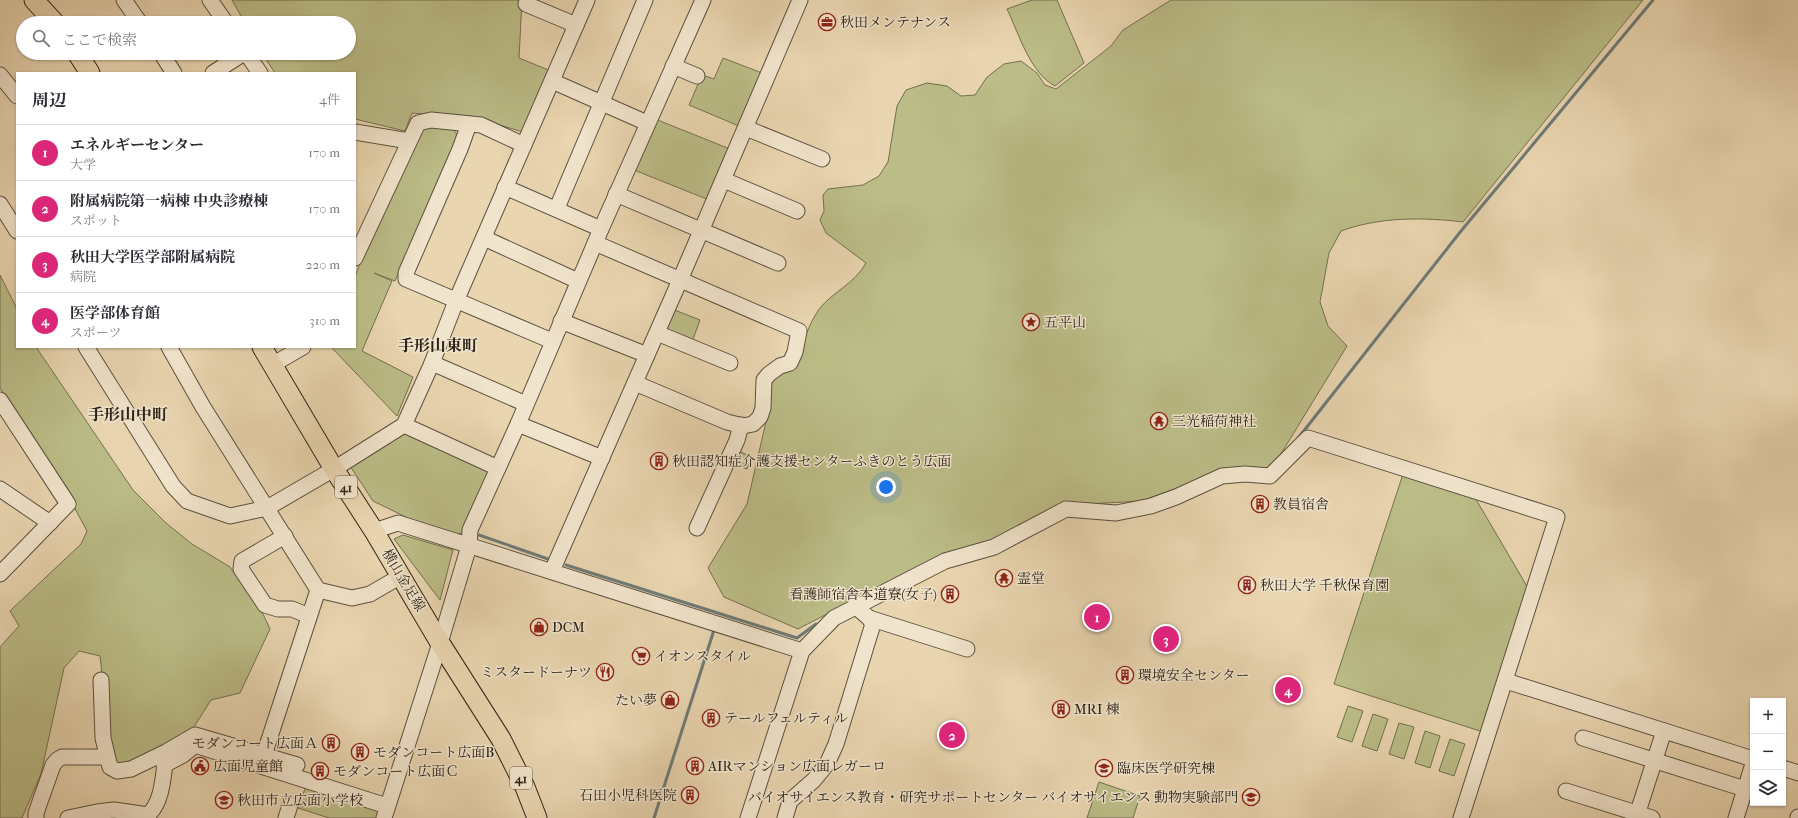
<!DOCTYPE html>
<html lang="ja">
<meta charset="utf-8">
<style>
:root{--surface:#fff;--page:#f2f2f3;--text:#2b2b33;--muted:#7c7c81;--line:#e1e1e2;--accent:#db2777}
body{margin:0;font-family:"IM FELL French Canon","Noto Serif JP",serif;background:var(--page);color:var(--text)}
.controls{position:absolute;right:12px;bottom:12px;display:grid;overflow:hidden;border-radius:0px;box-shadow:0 1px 3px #0004}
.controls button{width:36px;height:36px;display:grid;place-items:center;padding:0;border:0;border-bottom:1px solid var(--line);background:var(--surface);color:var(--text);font:20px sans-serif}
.you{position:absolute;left:886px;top:487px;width:14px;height:14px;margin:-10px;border:3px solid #fff;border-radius:50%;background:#1a73e8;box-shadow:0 0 0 6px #1a73e833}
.badge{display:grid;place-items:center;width:26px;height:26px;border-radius:50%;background:var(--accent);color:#fff;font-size:13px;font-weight:700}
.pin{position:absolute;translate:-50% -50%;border:2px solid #fff;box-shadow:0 1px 4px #0006}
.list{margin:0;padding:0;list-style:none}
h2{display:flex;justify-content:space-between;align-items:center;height:52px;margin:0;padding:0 16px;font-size:17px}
h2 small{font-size:13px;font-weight:400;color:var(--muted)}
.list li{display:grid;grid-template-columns:26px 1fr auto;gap:12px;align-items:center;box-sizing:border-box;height:56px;padding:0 16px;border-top:1px solid var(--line)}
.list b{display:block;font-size:15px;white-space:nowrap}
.list p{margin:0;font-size:13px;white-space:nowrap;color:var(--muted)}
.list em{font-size:13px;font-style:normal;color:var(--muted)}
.icon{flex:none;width:22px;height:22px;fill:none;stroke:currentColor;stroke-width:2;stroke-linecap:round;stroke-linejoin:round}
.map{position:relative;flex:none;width:1798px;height:818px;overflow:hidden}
.search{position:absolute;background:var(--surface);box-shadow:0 1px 3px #0004;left:16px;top:16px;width:340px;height:44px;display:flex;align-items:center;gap:10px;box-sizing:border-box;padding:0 14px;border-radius:22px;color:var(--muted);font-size:15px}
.panel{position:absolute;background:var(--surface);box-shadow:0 1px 3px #0004;left:16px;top:72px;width:340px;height:276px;border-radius:0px}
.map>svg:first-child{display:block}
</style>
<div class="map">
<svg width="1798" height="818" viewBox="0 0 1798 818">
<rect width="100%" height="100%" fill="#e9d5b0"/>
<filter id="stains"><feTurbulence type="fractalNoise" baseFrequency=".005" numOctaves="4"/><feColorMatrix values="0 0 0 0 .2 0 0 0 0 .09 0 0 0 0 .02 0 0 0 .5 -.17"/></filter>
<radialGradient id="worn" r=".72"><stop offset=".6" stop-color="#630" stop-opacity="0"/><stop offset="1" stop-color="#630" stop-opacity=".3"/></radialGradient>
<g fill="#bbbc87" stroke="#737050">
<path d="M 232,0 L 522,0 L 519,58 L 551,71 L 523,132 L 479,119 L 412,113 L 405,131 L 355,119 L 355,73 L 275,73 L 262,53 L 349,53 L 349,23 L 245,23 Z"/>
<path d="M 1032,0 L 1057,0 L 1084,63 L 1055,86 C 1030,73 1019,34 1007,9 Z"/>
<path d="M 1171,0 L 1643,0 L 1463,222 C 1423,217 1379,217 1341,231 L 1329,253 L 1320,302 L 1328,326 L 1347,346 L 1271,470 L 1208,477 L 1141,501 L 1069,505 L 999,538 L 885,584 L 798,629 L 724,597 L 708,568 L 747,504 L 765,426 L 771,384 L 779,370 L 797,362 C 803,344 808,324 820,308 C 833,292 854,284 866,263 L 826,233 L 820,220 L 824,211 L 823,195 L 828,189 L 863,185 L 879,176 L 888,162 L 897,106 L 906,90 L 927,83 L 947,86 L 961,96 L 975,95 L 987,77 L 1004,64 L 1021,61 L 1037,73 L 1045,85 L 1056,89 L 1111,46 L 1123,30 Z"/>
<path d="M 723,58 L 762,73 L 739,126 L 689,105 L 702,75 L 714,79 Z"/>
<path d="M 655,119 L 730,149 L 709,200 L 634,170 Z"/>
<path d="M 427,127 L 453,129 L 458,136 L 395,281 L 374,273 L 392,281 L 362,351 L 413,377 L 397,416 L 331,347 L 355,347 L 355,276 L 381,214 L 419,130 Z"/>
<path d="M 0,275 L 17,309 L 17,347 L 36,347 L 133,490 L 166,523 L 192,544 L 230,567 L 263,614 L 270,629 L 240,693 L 211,700 L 192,730 L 151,755 L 116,767 L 112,761 L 100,656 L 79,651 L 64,668 L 41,774 L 22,818 L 0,818 L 0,647 L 19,626 L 10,611 L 81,544 L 87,531 L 65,490 L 0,388 Z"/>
<path d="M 672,309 L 700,320 L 692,342 L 668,332 L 665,325 Z"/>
<path d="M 408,434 L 487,469 L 490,475 L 465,531 L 457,535 L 414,521 L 373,501 L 350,466 L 402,435 Z"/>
<path d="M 736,450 L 752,457 L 747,469 L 731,463 Z"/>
<path d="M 1404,471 L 1474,496 L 1528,588 L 1483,732 L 1334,684 Z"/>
<path d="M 403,535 L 453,550 L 440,600 L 394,539 Z"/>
<path d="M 1348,706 L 1363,711 L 1352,742 L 1337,737 Z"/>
<path d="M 1373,714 L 1388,719 L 1377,751 L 1362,746 Z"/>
<path d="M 1399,723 L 1414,727 L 1404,759 L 1389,754 Z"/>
<path d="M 1425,731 L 1440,736 L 1430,768 L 1415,763 Z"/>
<path d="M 1450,739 L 1465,744 L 1454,776 L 1439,771 Z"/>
<path d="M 1099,782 L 1140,796 L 1133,818 L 1087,818 Z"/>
<path d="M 307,783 L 381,808 L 377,818 L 329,818 L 298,808 Z"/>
</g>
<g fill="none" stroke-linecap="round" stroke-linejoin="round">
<g stroke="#6e7b77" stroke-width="3">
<path d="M 1299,437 L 1461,231 L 1653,0"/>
<path d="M 479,535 L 548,559"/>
<path d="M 566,565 L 797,638 L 816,624"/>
<path d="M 654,818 L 714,630"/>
</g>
<defs>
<g id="minor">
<path d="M 124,0 L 140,23"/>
<path d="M 210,0 L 226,23"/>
<path d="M 526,4 L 576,25"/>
<path d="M 161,53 L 174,73"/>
<path d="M 246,53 L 260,73"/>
<path d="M 673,66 L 697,76"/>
<path d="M 213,73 L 244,53"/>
<path d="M 0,75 L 17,96"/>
<path d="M 552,81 L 647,123"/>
<path d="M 469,124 L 460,149 L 406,273 L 406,279 L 552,341"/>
<path d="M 746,128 L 822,159"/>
<path d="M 355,132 L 409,141"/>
<path d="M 724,180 L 797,211"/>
<path d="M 505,187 L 601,229"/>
<path d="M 616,194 L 778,263"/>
<path d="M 0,204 L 17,231"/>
<path d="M 557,208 L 645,0"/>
<path d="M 484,238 L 578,281"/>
<path d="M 595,243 L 799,331 L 795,352 L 790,363 L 780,366 L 769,374 L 764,380 L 763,408 L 760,417 L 753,424 L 743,426 L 727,422 L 635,383"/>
<path d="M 355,258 L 418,123 L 431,120 L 481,125 L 524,145"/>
<path d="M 561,321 L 647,355"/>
<path d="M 657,333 L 730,363"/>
<path d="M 86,347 L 173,486 L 187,501 L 230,516 L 267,508 L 334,469 L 404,425 L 432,363 L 456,301 L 587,0"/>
<path d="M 169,347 L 203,407 L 318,590 L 352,598 L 370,594 L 401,576"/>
<path d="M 432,363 L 526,404"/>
<path d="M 272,365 L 303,347"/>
<path d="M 0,400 L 68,504 L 0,574"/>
<path d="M 518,424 L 602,458"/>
<path d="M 404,425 L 498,468"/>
<path d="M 0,489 L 50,523"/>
<path d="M 697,528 L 737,440 L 741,425"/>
<path d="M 374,531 L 398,523 L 802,651"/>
<path d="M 285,536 L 242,561 L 241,569 L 265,605 L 278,609 L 292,609 L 309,616"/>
<path d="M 552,571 L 680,280 L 800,0"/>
<path d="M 869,618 L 967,649"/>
<path d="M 101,680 L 103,738 L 110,767 L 117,771 L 131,769 L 166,752 L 195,735 L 297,765"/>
<path d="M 1506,681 L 1753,759"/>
<path d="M 1583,738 L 1745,789"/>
<path d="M 264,755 L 318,590"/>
<path d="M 164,765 L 183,755 L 194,746 L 198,746 L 387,806"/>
<path d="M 1783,768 L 1798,773"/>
<path d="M 1566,791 L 1652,818"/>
<path d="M 36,818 L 36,813 L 53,765 L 57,760 L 62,757 L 107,757"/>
<path d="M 68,818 L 97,812 L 114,810 L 148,815 C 163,802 163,775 166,756"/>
<path d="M 286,818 L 290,805"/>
<path d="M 384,818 L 440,643 L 469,546 L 470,530 L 518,424 L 601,229 L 703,0"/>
<path d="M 748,818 L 802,651 L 834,618 L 945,561 L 994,547 L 1066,509 L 1116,513 L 1151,506 L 1176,497 L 1222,476 L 1245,474 L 1270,476 L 1308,438 L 1557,517 L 1461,818"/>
<path d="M 785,818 L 790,801 L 814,780 L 827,764 L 836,744 L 873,624 L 869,618 L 855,606"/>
<path d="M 1636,818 L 1664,731"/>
<path d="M 1736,818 L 1753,764"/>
<path d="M 1798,818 L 1798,817"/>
</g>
<g id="major">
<path d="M 34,0 L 55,23"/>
<path d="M 77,53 L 90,73"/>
<path d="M 262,347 L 334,469 L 374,531 L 440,643 L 501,739 L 525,787 L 537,818"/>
</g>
</defs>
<use href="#minor" stroke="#5a503f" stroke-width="17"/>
<use href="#major" stroke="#2b2319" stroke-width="21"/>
<use href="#minor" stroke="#f1e4cc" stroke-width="15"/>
<use href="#major" stroke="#e9d5b0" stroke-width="19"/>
</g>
<defs>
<symbol id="office-ring" viewBox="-11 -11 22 22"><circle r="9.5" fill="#f1e4cc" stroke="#8f2418" stroke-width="1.5"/><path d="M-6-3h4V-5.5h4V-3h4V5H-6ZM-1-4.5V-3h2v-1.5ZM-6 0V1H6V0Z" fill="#8f2418"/></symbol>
<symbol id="sight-ring" viewBox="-11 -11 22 22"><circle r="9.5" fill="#f1e4cc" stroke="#8f2418" stroke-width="1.5"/><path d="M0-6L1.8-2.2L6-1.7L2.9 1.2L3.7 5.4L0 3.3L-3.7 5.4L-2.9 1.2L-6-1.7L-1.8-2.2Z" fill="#8f2418"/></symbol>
<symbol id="temple-ring" viewBox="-11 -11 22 22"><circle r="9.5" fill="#f1e4cc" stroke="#8f2418" stroke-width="1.5"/><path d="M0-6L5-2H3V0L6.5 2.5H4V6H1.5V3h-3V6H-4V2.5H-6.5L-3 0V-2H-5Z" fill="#8f2418"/></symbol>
<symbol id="building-ring" viewBox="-11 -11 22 22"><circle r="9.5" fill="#f1e4cc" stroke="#8f2418" stroke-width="1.5"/><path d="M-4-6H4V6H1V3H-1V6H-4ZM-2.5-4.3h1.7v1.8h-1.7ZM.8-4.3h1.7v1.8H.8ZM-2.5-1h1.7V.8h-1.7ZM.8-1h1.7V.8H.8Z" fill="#8f2418"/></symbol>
<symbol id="shop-ring" viewBox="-11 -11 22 22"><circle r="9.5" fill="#f1e4cc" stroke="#8f2418" stroke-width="1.5"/><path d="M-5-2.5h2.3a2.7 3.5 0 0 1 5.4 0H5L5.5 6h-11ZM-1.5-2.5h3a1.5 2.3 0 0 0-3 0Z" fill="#8f2418"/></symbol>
<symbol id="supermarket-ring" viewBox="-11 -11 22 22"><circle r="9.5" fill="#f1e4cc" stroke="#8f2418" stroke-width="1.5"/><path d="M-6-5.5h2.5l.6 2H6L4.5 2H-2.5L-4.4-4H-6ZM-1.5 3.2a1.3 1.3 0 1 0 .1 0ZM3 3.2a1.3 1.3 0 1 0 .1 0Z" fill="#8f2418"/></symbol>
<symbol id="restaurant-ring" viewBox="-11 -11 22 22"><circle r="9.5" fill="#f1e4cc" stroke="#8f2418" stroke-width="1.5"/><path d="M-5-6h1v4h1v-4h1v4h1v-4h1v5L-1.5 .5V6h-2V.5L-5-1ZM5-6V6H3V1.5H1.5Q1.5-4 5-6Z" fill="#8f2418"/></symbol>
<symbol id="civic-ring" viewBox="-11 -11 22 22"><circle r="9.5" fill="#f1e4cc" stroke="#8f2418" stroke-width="1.5"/><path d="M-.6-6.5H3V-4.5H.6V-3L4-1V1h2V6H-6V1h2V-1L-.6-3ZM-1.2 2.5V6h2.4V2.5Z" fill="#8f2418"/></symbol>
<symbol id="university-ring" viewBox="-11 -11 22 22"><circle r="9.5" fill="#f1e4cc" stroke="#8f2418" stroke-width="1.5"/><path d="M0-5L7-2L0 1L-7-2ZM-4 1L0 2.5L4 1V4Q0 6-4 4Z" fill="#8f2418"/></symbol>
<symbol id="school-ring" viewBox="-11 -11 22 22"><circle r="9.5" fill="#f1e4cc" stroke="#8f2418" stroke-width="1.5"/><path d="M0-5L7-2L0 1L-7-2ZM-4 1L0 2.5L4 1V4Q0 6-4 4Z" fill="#8f2418"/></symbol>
</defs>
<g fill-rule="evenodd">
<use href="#office-ring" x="817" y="12" width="20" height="20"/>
<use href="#sight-ring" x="1021" y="312" width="20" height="20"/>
<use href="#temple-ring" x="1149" y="411" width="20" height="20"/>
<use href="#building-ring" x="649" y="451" width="20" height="20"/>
<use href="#building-ring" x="1250" y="494" width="20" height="20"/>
<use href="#temple-ring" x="994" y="568" width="20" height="20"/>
<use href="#building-ring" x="1237" y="575" width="20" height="20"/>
<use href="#building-ring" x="940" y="584" width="20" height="20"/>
<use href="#shop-ring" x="529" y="617" width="20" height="20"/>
<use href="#supermarket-ring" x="631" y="646" width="20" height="20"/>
<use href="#restaurant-ring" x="595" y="662" width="20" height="20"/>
<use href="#building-ring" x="1115" y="665" width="20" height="20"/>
<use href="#shop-ring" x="660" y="690" width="20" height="20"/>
<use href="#building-ring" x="1051" y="699" width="20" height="20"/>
<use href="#building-ring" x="701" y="708" width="20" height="20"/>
<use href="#building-ring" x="321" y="733" width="20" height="20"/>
<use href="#building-ring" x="350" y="742" width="20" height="20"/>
<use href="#civic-ring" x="190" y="756" width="20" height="20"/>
<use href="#building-ring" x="685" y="756" width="20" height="20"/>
<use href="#university-ring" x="1094" y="758" width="20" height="20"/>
<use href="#building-ring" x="310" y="761" width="20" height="20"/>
<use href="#building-ring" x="680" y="785" width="20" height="20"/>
<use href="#university-ring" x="1241" y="787" width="20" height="20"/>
<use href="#school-ring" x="214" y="790" width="20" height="20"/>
</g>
<g text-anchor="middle" stroke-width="3" stroke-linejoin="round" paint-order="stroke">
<g fill="#f1e4cc" stroke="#665d4f" stroke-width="1">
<rect x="335" y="476" width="22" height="22" rx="3"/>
<rect x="510" y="767" width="22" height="22" rx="3"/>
</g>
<g font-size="13" font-weight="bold" fill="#2b2319">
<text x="346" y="492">41</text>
<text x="521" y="783">41</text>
</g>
<g font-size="14" fill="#2b2319" stroke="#f1e4cc" text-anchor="start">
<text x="840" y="27">秋田メンテナンス</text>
<text x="1044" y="327">五平山</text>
<text x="1172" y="426">三光稲荷神社</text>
<text x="672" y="466">秋田認知症介護支援センターふきのとう広面</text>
<text x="1273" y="509">教員宿舎</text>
<text x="1017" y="583">霊堂</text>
<text x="1260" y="590">秋田大学 千秋保育園</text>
<text x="937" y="599" text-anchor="end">看護師宿舎本道寮(女子)</text>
<text x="552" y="632">DCM</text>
<text x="654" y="661">イオンスタイル</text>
<text x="592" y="677" text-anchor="end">ミスタードーナツ</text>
<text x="1138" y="680">環境安全センター</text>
<text x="657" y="705" text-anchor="end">たい夢</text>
<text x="1074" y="714">MRI 棟</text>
<text x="724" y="723">テールフェルティル</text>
<text x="318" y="748" text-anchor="end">モダンコート広面Ａ</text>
<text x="373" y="757">モダンコート広面B</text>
<text x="213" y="771">広面児童館</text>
<text x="708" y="771">AIRマンション広面レガーロ</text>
<text x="1117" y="773">臨床医学研究棟</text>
<text x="333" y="776">モダンコート広面Ｃ</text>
<text x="677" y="800" text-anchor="end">石田小児科医院</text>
<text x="1238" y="802" text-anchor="end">バイオサイエンス教育・研究サポートセンター バイオサイエンス 動物実験部門</text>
<text x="237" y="805">秋田市立広面小学校</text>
</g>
<g font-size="14" fill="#2b2319" stroke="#f1e4cc">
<text transform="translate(404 580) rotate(59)" y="5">横山金足線</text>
</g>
<g font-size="16" font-weight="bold" fill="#2b2319" stroke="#f1e4cc">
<text x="438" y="351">手形山東町</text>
<text x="128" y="420">手形山中町</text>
</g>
</g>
<rect width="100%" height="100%" filter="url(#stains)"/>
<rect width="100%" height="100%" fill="url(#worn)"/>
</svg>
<div class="controls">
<button>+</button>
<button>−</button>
<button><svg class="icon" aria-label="layers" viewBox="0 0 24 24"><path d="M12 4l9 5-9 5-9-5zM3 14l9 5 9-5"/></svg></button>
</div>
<div class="you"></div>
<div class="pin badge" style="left:1097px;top:617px">1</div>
<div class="pin badge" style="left:952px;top:735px">2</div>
<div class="pin badge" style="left:1166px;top:639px">3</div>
<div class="pin badge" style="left:1288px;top:690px">4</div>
<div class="search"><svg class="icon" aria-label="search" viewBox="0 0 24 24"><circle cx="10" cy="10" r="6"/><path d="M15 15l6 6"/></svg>ここで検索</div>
<section class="panel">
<h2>周辺<small>4件</small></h2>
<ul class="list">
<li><span class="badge">1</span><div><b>エネルギーセンター</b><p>大学</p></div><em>170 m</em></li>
<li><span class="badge">2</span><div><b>附属病院第一病棟 中央診療棟</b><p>スポット</p></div><em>170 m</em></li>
<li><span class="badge">3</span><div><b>秋田大学医学部附属病院</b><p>病院</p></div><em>220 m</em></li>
<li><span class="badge">4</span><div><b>医学部体育館</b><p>スポーツ</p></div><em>310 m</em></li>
</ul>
</section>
</div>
